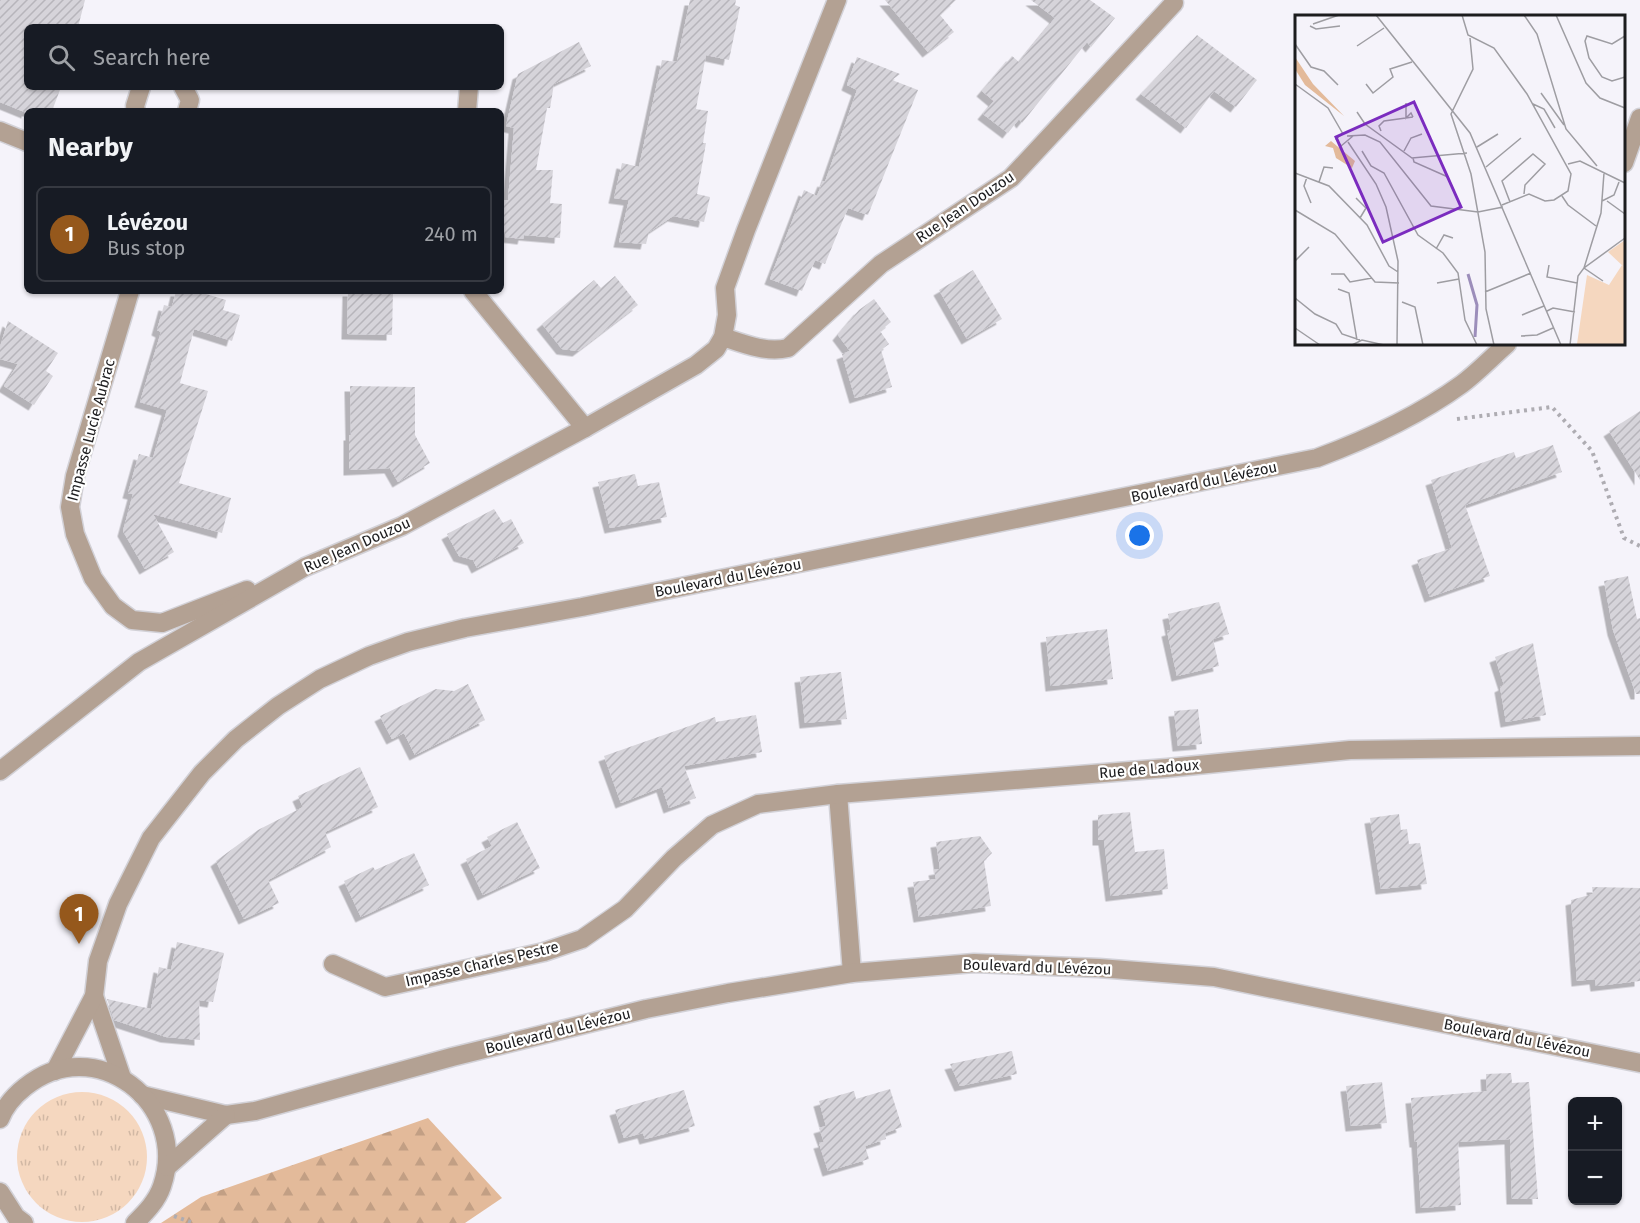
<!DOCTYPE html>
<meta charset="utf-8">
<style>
:root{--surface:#171b24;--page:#20242c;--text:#f1f3f6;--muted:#9ea1a6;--line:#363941;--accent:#95581c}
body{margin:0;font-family:"Fira Sans",sans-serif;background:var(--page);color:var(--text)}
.controls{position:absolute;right:18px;bottom:18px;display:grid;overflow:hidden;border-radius:9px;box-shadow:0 2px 4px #0004}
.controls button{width:54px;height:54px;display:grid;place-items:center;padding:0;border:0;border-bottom:2px solid var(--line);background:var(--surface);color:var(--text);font:30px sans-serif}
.you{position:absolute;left:1140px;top:536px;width:21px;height:21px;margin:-15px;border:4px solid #fff;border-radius:50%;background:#1a73e8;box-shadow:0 0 0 9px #1a73e833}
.badge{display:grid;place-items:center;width:39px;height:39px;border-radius:50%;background:var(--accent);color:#fff;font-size:20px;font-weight:700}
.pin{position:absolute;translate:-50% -50px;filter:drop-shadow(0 2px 3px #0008)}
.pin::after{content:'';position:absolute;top:32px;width:21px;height:18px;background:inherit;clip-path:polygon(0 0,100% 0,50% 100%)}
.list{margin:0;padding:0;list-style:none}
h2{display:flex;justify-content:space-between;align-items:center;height:78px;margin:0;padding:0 24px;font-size:26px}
h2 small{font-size:20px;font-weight:400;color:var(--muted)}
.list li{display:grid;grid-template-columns:39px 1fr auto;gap:18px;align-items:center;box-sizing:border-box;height:96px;margin:0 12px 12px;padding:0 12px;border:2px solid var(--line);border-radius:9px}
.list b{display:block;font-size:22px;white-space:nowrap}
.list p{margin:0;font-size:20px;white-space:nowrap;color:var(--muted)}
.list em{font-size:20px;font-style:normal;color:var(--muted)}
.icon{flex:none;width:33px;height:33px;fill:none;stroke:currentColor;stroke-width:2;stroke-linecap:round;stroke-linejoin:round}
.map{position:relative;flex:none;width:1640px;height:1223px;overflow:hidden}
.search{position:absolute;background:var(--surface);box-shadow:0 2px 4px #0004;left:24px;top:24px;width:480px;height:66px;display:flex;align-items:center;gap:15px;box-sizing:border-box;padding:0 21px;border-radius:9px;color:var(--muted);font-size:22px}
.panel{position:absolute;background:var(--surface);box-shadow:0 2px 4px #0004;left:24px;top:108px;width:480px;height:186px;border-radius:9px}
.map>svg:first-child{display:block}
</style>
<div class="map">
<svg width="1640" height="1223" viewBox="0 0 1640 1223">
<defs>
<pattern id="grass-tufts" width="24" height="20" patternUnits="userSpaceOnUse" patternTransform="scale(1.5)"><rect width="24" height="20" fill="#f5d7bf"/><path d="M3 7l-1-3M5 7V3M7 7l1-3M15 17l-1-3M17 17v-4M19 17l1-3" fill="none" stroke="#d1b8a4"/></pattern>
<pattern id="forest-firs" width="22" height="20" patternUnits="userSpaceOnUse" patternTransform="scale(1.5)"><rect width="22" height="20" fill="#e3ba9a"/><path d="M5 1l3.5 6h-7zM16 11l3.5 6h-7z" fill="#c29f84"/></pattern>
<pattern id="building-hatch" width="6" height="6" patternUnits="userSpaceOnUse" patternTransform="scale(1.5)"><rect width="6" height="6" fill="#d6d4da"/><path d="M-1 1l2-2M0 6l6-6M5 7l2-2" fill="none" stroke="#b7b5bb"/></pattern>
<filter id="shadow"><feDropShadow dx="-5.5" dy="5.5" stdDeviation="0" flood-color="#0004"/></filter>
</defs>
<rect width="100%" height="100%" fill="#f5f3fa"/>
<circle fill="url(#grass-tufts)" cx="82" cy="1157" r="65"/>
<path fill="url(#forest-firs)" d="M 428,1118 L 502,1198 L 465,1223 L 161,1223 L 201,1197 Z"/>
<g fill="url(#building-hatch)" filter="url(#shadow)">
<path d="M 0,0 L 85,0 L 78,27 L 27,27 L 27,87 L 61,87 L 52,111 L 27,111 L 27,113 L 0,102 Z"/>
<path d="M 690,0 L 736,0 L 735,5 L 740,7 L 729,60 L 706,55 L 696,109 L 708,111 L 703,143 L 706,143 L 697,194 L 710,197 L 704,222 L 673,216 L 649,232 L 646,244 L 619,242 L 629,200 L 614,198 L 622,163 L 639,167 L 662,60 L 677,62 Z"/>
<path d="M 885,0 L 956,0 L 940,15 L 954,32 L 928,52 Z"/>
<path d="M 1031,0 L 1090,0 L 1115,18 L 1091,47 L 1087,42 L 1022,123 L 1019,119 L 1008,133 L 983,114 L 994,101 L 982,91 L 1012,56 L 1019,62 L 1055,18 Z"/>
<path d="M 1197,35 L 1257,80 L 1236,107 L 1214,91 L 1186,128 L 1141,94 Z"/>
<path d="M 579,42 L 591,66 L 554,84 L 550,108 L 547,108 L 536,170 L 553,170 L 550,203 L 562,204 L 560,238 L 524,235 L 523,239 L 505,237 L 505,234 L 501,233 L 501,200 L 508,200 L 514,128 L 506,126 L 518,74 Z"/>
<path d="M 857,57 L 900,74 L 892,80 L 918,90 L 868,215 L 848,208 L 825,264 L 815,260 L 802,291 L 770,279 L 804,190 L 817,196 L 823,181 L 825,182 L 857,90 L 847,85 Z"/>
<path d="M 973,270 L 1002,319 L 967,339 L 939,290 Z"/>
<path d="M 615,276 L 638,305 L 578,351 L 562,349 L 542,324 L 594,280 L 601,288 Z"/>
<path d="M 176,291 L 196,291 L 226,300 L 223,310 L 240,315 L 232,341 L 194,329 L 180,383 L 208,391 L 179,483 L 231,498 L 222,533 L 153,514 L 174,552 L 145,569 L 123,531 L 133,494 L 128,493 L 139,454 L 153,458 L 167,410 L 140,402 L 161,332 L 157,330 L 164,305 L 172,307 Z"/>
<path d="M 348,291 L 393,291 L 392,335 L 347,334 Z"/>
<path d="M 874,299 L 891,322 L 880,331 L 889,344 L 881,350 L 892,387 L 855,398 L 842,354 L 850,351 L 838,335 L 859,310 Z"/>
<path d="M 8,321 L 58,353 L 46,371 L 53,376 L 34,405 L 4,386 L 18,364 L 0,359 L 0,347 Z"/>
<path d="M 350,386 L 415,387 L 415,435 L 430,463 L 398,482 L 390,468 L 349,470 L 349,435 L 351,435 Z"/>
<path d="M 1640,411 L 1640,480 L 1609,431 Z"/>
<path d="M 1553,445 L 1562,472 L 1465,505 L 1490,576 L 1430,597 L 1417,560 L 1452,548 L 1431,480 L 1514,452 L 1516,458 Z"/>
<path d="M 635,474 L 638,486 L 659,482 L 667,517 L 610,528 L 598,482 Z"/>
<path d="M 494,509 L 503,523 L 511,519 L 524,543 L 477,568 L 473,560 L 459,556 L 447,534 Z"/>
<path d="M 1628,576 L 1637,619 L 1640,618 L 1640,694 L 1636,694 L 1613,630 L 1604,581 Z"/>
<path d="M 1219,602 L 1229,634 L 1213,639 L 1219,666 L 1177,676 L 1167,631 L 1171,630 L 1168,614 Z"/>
<path d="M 1107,629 L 1113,679 L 1051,686 L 1046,637 Z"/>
<path d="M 1533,643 L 1546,715 L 1506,722 L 1500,687 L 1504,685 L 1495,657 Z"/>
<path d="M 841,672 L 847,719 L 805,723 L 800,677 Z"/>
<path d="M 468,684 L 485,720 L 415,755 L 404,733 L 392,739 L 380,716 L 436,689 L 454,691 Z"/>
<path d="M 1198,709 L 1202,744 L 1178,746 L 1174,711 Z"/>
<path d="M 756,715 L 762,752 L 684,766 L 696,798 L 669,808 L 662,787 L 621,803 L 604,756 L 715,717 L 716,722 Z"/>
<path d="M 360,767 L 378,807 L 325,832 L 331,847 L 268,880 L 279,903 L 244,919 L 216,861 L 258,830 L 303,807 L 298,796 Z"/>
<path d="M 1130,812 L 1135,852 L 1164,849 L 1168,889 L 1111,896 L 1104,840 L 1098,840 L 1098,815 Z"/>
<path d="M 1399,814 L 1401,830 L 1407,829 L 1409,844 L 1420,843 L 1427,884 L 1381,889 L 1370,818 Z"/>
<path d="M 517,822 L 540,868 L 483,895 L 466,859 L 492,846 L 487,837 Z"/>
<path d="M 980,836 L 992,853 L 984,861 L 991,906 L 919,917 L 913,882 L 936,879 L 934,870 L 940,869 L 936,842 Z"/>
<path d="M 414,853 L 429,885 L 361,917 L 344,881 L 373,867 L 375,870 Z"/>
<path d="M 1592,887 L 1640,888 L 1640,981 L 1596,986 L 1595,979 L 1577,981 L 1571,900 L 1593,894 Z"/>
<path d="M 177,942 L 224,953 L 213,1002 L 199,1000 L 200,1040 L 166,1037 L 114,1020 L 107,999 L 151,1009 L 159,967 L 171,970 Z"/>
<path d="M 1012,1051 L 1017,1074 L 960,1086 L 950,1064 Z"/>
<path d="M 1511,1073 L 1512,1083 L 1529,1082 L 1538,1199 L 1512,1199 L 1510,1139 L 1458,1142 L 1461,1205 L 1421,1208 L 1417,1142 L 1415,1142 L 1411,1098 L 1487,1091 L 1486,1074 Z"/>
<path d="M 1382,1082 L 1387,1123 L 1351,1126 L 1346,1086 Z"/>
<path d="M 890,1089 L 902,1127 L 885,1133 L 886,1139 L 865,1146 L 869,1159 L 828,1171 L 819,1143 L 824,1142 L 819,1128 L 826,1126 L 819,1101 L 854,1091 L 856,1099 Z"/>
<path d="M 684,1090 L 695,1126 L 645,1139 L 643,1133 L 624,1138 L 615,1110 Z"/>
</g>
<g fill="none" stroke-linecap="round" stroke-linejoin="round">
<defs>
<g id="minor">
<path d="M 183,87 L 190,100 L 187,111"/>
<path d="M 136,111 L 135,106 L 141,87"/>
<path d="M 467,111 L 469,87"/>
<path d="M 0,131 L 27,142"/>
<path d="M 1624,163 L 1640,118"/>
<path d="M 130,291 L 75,476 L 70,507 L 75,534 L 93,578 L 113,606 L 132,620 L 162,623 L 247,590"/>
<path d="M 473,291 L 585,428"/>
<path d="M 723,337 C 744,344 766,353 788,348 L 881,264 L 1011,178 L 1174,3"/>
<path d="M 0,771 L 139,662 L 305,567 L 402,526 L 585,428 L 696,365 L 716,349 L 723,337 L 727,315 L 725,288 L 746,230 L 837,0"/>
<path d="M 838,794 L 852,973"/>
<path d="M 333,964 L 385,987 L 544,952 L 582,939 L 625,909 L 674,858 L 712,825 L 758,804 L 838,794 L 1167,768 L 1350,750 L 1640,746"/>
<path d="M 94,996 L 122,1078"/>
<path d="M 55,1071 L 94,996 L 98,961 L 118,904 L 151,838 L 202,773 L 236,739 L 278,706 L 320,679 L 369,656 L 408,642 L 465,628 L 582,607 L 1317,458 C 1368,439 1418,416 1462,384 C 1478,372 1492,357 1507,344"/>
<path d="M 142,1095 L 226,1115 L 255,1111 L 452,1057 L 646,1009 L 728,993 L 852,973 L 974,963 L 1099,968 L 1214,977 L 1640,1063"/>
<path d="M 0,1119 C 5,1106 15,1095 25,1087 C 95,1030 190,1104 162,1186 C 157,1201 146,1212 135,1223"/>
<path d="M 167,1167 L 226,1115"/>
<path d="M 0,1192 L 16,1217 L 24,1223"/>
</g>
</defs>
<use href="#minor" stroke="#d2d1d7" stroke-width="21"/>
<g stroke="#aeacb2" stroke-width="4" stroke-dasharray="3 4.5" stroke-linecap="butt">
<path d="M 1457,419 L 1552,407 L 1592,451 L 1624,538 L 1640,546"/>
<path d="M 174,1216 L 193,1223"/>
</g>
<use href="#minor" stroke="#b3a193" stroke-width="18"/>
</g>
<g text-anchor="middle" stroke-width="4.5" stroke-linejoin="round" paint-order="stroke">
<g font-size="15" fill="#1c1c1e" stroke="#fff">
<text transform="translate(965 207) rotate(-34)" y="5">Rue Jean Douzou</text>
<text transform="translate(91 430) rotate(-75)" y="5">Impasse Lucie Aubrac</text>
<text transform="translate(1204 482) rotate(-12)" y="5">Boulevard du Lévézou</text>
<text transform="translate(357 545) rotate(-24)" y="5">Rue Jean Douzou</text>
<text transform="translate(728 578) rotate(-11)" y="5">Boulevard du Lévézou</text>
<text transform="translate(1149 769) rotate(-5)" y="5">Rue de Ladoux</text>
<text transform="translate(482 964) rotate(-13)" y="5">Impasse Charles Pestre</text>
<text transform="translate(1037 967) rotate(2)" y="5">Boulevard du Lévézou</text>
<text transform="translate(558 1031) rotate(-14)" y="5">Boulevard du Lévézou</text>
<text transform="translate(1517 1038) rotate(11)" y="5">Boulevard du Lévézou</text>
</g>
</g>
<g transform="translate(1295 15)">
<rect width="330" height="330" fill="#f5f3fa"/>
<path d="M 330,225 L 330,253 L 313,237 Z" fill="#f5d7bf"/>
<path d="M 0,42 L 18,69 L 49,101 L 10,70 L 0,54 ZM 36,126 L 60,146 L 57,153 L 41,143 L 38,133 L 30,131 Z" fill="#e3ba9a"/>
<path d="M 327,250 L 330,253 L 330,330 L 282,329 L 292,260 L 314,270 Z" fill="#f5d7bf"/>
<path fill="none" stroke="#9c8eba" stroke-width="3" d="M 173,259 L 182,290 L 180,322"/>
<path fill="none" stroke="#9e9da2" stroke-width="1.5" d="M 81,0 L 175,118 L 266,330M 167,0 L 173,20 L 199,33 L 232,79 L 276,159 L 273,176 L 259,185 L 250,186 L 234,179 L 207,190M 229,0 L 242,19 L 271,114 L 302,151M 261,0 L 291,68 L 305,83 L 330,93M 18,9 L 44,0M 15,11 L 21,14 L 45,11M 330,21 L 317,29 L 292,21 L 290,26 L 294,43 L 307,62 L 317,66 L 330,62M 175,23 L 178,54 L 156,99 L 176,159 L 190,237 L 191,294 L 199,330M 0,29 L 16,52 L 29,56 L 43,70M 62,31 L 89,13M 0,69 L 33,93 L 48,119M 71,69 L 78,78 L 98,62 L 95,54 L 117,47M 246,78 L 269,110M 111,88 L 111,103 L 116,98 L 118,102M 238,89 L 249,94 L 260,113M 62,97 L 70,109 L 117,143 L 172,138M 86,116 L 84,111 L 89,106 L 118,102M 47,119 L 41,124 L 46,131 L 58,121M 52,121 L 70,120 L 85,127 L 136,191 L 183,197 L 208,192M 53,127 L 81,169 L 91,192 L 103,246 L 102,330M 182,132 L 203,119M 67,136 L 76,151 L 89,158 L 123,220 L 148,238 L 163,258 L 170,305 L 182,330M 109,136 L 116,123 L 127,119M 118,143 L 119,147 L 153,162M 273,149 L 285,146 L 330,168M 191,152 L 226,123M 0,158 L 34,171 L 72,210 L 94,251 L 103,257M 12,162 L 9,171 L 16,188M 24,167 L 29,152 L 38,153M 267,181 L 273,190 L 301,211M 61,183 L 71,193 L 65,203M 307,186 L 319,180 L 324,167M 312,186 L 330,199M 215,187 L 207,166 L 238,139 L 250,149 L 230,170 L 229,179M 0,195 L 40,219 L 80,267 L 104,268M 141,234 L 149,220 L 158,223M 0,246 L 14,232M 254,250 L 252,262 L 282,268M 36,259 L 49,259 L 55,267 L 77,263M 308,266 L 289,253 L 330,223M 142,268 L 164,264M 43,274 L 54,278 L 62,325M 190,277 L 236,258M 0,283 L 20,299 L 41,309 L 47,319 L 65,325M 107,287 L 120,292 L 128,330M 252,296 L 258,293 L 280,297M 227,300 L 249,291M 0,313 L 25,330M 226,321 L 242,320 L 258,313M 57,330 L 67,325 L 89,330M 275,330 L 283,261 L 289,253 L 306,198 L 309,158"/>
<path fill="#7b2cbf" fill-opacity="0.15" stroke="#7b2cbf" stroke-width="3" d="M 119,87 L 166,192 L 88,227 L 41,122 Z"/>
<rect width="330" height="330" fill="none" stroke="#1c1c1e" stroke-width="3"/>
</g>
</svg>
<div class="controls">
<button>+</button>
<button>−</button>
</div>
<div class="you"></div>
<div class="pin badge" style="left:79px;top:944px">1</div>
<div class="search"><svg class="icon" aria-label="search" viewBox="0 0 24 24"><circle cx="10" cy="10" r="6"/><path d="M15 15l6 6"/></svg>Search here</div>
<section class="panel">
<h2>Nearby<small></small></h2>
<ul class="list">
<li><span class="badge">1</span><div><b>Lévézou</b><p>Bus stop</p></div><em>240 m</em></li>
</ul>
</section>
</div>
